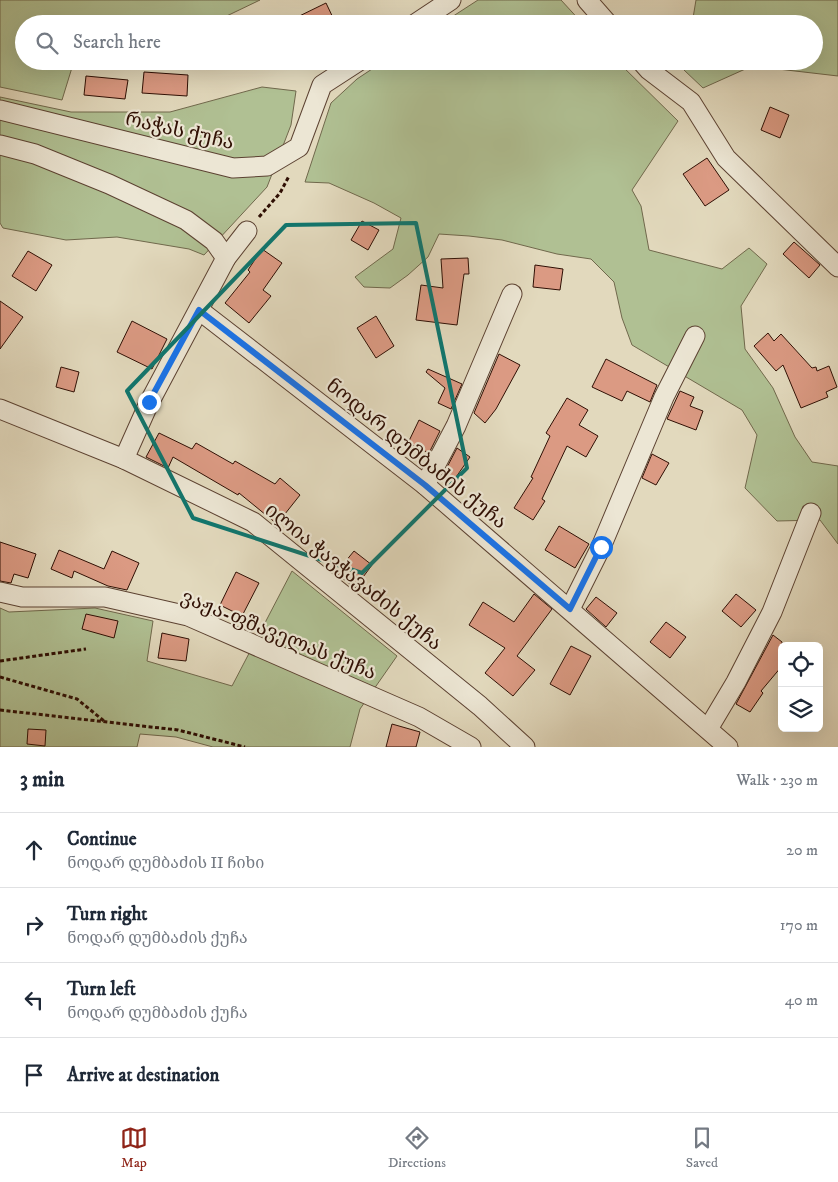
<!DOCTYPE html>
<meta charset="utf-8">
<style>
:root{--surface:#fff;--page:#f2f2f3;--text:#1f2937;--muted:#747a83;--line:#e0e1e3;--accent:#8f2418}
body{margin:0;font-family:"IM FELL DW Pica","Noto Serif Georgian",serif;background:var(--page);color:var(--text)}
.controls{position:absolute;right:15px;bottom:15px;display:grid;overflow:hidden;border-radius:8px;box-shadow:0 5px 20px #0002}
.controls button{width:45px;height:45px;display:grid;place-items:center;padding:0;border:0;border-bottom:1px solid var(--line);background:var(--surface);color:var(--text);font:25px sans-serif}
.stop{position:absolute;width:15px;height:15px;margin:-11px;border:4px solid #1a73e8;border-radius:50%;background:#fff}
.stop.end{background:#1a73e8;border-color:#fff;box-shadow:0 1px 5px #0008}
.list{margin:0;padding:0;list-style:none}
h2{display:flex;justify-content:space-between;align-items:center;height:65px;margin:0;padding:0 20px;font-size:21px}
h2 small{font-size:16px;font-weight:400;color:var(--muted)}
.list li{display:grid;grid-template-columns:32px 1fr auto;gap:15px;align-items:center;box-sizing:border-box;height:75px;padding:0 20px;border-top:1px solid var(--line)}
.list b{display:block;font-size:19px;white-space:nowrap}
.list p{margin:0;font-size:16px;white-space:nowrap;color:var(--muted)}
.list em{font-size:16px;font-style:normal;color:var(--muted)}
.icon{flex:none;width:28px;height:28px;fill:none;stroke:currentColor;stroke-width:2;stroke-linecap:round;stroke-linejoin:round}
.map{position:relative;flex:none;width:838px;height:747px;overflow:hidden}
.search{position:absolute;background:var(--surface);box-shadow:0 5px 20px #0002;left:15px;right:15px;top:15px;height:55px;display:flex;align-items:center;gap:12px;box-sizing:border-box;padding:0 18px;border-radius:28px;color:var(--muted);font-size:19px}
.sheet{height:365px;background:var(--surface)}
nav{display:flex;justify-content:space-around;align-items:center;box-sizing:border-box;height:70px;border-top:1px solid var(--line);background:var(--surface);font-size:14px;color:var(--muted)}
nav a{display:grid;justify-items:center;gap:2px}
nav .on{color:var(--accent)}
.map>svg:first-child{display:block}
</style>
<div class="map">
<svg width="838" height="747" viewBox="0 0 838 747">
<rect width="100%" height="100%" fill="#e2d9bd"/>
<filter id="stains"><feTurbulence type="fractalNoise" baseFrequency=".004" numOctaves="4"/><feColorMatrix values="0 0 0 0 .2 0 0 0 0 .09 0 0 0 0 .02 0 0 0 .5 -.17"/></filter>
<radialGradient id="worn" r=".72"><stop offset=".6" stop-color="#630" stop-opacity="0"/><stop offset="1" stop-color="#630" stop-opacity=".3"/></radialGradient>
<g fill="#b0c093" stroke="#70684c">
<path d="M 0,0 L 260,0 L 210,24 L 127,24 L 88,20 L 87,24 L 24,24 L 24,61 L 74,61 L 62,100 L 0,87 Z"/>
<path d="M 478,0 L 561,0 L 583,24 L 441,24 Z"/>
<path d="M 696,0 L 838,0 L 838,76 L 752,66 L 703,88 L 684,70 L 685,61 L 814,61 L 814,24 L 692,24 Z"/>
<path d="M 384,61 L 617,61 L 678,121 L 632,190 L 641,206 L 649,250 L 722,269 L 749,248 L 767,264 L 741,306 L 745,349 L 773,388 L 795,437 L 812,462 L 838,466 L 838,544 L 820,520 L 777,521 L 745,488 L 757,435 L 742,410 L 632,345 L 622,318 L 614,282 L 591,259 L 557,254 L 502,240 L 469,236 L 439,234 L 428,257 L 408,275 L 390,288 L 364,287 L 355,277 L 393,249 L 401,218 L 374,203 L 329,183 L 305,182 L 331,103 L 357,79 Z"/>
<path d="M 262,87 L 296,91 L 291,125 L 267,187 L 204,255 L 189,249 L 117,237 L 66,240 L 3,228 L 0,223 L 0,97 L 71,112 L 170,112 Z"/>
<path d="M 292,571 L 397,656 L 360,709 L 350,747 L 213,747 L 176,737 L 140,734 L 137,747 L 0,747 L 0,608 L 9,612 L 95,608 L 153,621 L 147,661 L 232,686 Z"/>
</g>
<g fill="#db9a83" stroke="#2f0f04">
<path d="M 326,3 L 336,24 L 283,24 Z"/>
<path d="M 144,72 L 188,75 L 187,96 L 142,93 Z"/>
<path d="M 86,76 L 128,80 L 125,99 L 84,95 Z"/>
<path d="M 770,107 L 789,115 L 780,138 L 761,130 Z"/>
<path d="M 707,158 L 729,190 L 705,206 L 683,174 Z"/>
<path d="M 362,221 L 379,230 L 368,250 L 351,240 Z"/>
<path d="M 794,242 L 820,265 L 809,278 L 783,254 Z"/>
<path d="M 262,249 L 282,263 L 263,290 L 271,296 L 249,323 L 225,303 L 250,272 L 248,270 Z"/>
<path d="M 28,251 L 52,265 L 36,291 L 12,276 Z"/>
<path d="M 468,258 L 469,274 L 464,274 L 457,325 L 416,320 L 421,285 L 443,288 L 441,259 Z"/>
<path d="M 535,265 L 563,269 L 560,290 L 533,287 Z"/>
<path d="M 0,301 L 23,317 L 0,349 Z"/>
<path d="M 376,316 L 394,346 L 376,358 L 357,328 Z"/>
<path d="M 132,321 L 167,339 L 152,369 L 117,352 Z"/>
<path d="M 768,333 L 774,341 L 781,334 L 812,368 L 816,367 L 817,371 L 829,366 L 837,387 L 826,392 L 828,397 L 801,408 L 783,365 L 776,371 L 754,346 Z"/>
<path d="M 499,354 L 520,365 L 496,409 L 485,423 L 474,413 Z"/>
<path d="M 606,359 L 657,385 L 650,402 L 627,391 L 622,401 L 592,387 Z"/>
<path d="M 61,367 L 79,372 L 74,392 L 56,387 Z"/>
<path d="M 428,369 L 462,384 L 451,409 L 438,403 L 445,388 L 426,372 Z"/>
<path d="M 680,391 L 694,397 L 690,406 L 703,411 L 696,430 L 667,419 Z"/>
<path d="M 567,398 L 588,410 L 579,425 L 598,436 L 586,457 L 567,446 L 542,499 L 545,501 L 533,520 L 514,508 L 533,478 L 531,477 L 550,436 L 546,433 Z"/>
<path d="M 419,420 L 440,431 L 429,453 L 408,443 Z"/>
<path d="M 159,433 L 192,449 L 196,443 L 233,464 L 235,461 L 275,484 L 280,478 L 300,495 L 277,524 L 239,493 L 238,495 L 173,457 L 168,468 L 146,457 Z"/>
<path d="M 457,448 L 470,457 L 454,480 L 444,473 Z"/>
<path d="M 652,454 L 669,463 L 656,485 L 642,478 Z"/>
<path d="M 559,526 L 589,544 L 575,568 L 545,550 Z"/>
<path d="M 0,542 L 36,554 L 28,578 L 14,574 L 11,583 L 0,581 Z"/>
<path d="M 59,550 L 104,569 L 112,551 L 139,563 L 127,590 L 108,586 L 74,571 L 72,578 L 51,569 Z"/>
<path d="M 354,551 L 372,565 L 355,588 L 336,573 Z"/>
<path d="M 236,572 L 259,583 L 242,616 L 220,605 Z"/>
<path d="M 534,594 L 552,609 L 517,656 L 535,670 L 513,696 L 485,673 L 505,648 L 469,625 L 483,602 L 514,622 Z"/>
<path d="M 736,594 L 756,610 L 741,627 L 722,611 Z"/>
<path d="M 596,597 L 617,613 L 606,627 L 586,609 Z"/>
<path d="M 86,614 L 118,621 L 114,638 L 82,629 Z"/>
<path d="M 666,622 L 686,637 L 670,658 L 650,642 Z"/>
<path d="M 162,633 L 189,639 L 186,661 L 158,658 Z"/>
<path d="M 773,635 L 782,642 L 782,666 L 761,691 L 763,693 L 750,712 L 736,704 Z"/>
<path d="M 571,646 L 591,656 L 570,695 L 550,684 Z"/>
<path d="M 392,724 L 420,732 L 416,747 L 386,747 Z"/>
<path d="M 28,729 L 46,730 L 45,746 L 27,744 Z"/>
</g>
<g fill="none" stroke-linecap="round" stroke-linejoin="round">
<defs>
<g id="street">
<path d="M 587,0 L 608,24"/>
<path d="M 415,24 L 451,0"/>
<path d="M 641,61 L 649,70 L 691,102 L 726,158 L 838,267"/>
<path d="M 0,110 L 233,168 L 267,166 L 299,147 L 322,85 L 359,61"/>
<path d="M 0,145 L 35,154 L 109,184 L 186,220 L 214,241 L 226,258"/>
<path d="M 199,310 L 425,485 L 728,747"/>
<path d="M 0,409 L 124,459 L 253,522 L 480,706 L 525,747"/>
<path d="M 124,459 L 149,403 L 226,258 L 247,231"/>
<path d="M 425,485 L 456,426 L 512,294"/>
<path d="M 0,592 L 22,597 L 105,597 L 188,616 L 419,717 L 471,747"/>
<path d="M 570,609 L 601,547 L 664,397 L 695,336"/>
<path d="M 708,729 L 736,682 L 772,612 L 811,513"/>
</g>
</defs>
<use href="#street" stroke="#5c4232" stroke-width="21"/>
<g stroke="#2f0f04" stroke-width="3" stroke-dasharray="4 2.5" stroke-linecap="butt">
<path d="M 259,217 L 280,193 L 289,176"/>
<path d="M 0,661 L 86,649"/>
<path d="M 0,677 L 77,699 L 104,721"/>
<path d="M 0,710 L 178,730 L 245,747"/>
</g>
<use href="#street" stroke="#ece6d4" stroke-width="19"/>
</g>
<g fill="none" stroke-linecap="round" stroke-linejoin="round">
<path stroke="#1a73e8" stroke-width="6" d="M 149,402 L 199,310 L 425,485 L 570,609 L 601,547"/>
</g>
<path fill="none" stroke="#0f766e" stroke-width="4" stroke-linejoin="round" d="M 416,223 L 467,468 L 362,573 L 193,518 L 127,391 L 286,225 Z"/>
<g text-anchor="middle" stroke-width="4.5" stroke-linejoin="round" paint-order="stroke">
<g font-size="20" fill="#2f0f04" stroke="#ece6d4">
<text transform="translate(180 130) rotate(13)" y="7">რაჭას ქუჩა</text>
<text transform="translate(417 453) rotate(39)" y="7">ნოდარ დუმბაძის ქუჩა</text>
<text transform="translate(354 576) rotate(39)" y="7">ილია ჭავჭავაძის ქუჩა</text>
<text transform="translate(279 634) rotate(22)" y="7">ვაჟა-ფშაველას ქუჩა</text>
</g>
</g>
<rect width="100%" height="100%" filter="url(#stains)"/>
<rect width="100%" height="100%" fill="url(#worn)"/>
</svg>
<div class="controls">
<button><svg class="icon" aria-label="locate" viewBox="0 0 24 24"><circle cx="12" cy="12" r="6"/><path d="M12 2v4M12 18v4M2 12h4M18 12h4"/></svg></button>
<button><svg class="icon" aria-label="layers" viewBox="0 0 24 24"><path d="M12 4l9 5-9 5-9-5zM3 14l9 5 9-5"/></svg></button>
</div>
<div class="stop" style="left:601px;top:547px"></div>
<div class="stop end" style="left:149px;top:402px"></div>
<div class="search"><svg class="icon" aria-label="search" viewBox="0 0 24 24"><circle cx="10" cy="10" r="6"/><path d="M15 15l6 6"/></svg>Search here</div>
</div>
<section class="sheet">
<h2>3 min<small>Walk · 230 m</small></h2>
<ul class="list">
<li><svg class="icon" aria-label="ahead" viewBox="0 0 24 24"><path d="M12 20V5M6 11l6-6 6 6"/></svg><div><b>Continue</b><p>ნოდარ დუმბაძის II ჩიხი</p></div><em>20 m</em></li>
<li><svg class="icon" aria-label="right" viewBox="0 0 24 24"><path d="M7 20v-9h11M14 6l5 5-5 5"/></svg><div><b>Turn right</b><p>ნოდარ დუმბაძის ქუჩა</p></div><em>170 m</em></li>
<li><svg class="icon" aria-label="left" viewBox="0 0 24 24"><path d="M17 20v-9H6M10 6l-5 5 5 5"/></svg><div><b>Turn left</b><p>ნოდარ დუმბაძის ქუჩა</p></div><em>40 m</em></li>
<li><svg class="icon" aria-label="arrive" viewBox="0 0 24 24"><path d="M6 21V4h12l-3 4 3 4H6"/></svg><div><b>Arrive at destination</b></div></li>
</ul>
</section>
<nav>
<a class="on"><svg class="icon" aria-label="map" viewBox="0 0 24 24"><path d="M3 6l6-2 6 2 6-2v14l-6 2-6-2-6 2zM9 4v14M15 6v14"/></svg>Map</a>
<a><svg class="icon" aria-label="directions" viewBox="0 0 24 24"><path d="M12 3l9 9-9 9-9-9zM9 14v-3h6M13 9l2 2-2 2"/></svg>Directions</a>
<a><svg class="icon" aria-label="saved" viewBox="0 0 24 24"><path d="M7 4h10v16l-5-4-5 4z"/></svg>Saved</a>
</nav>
